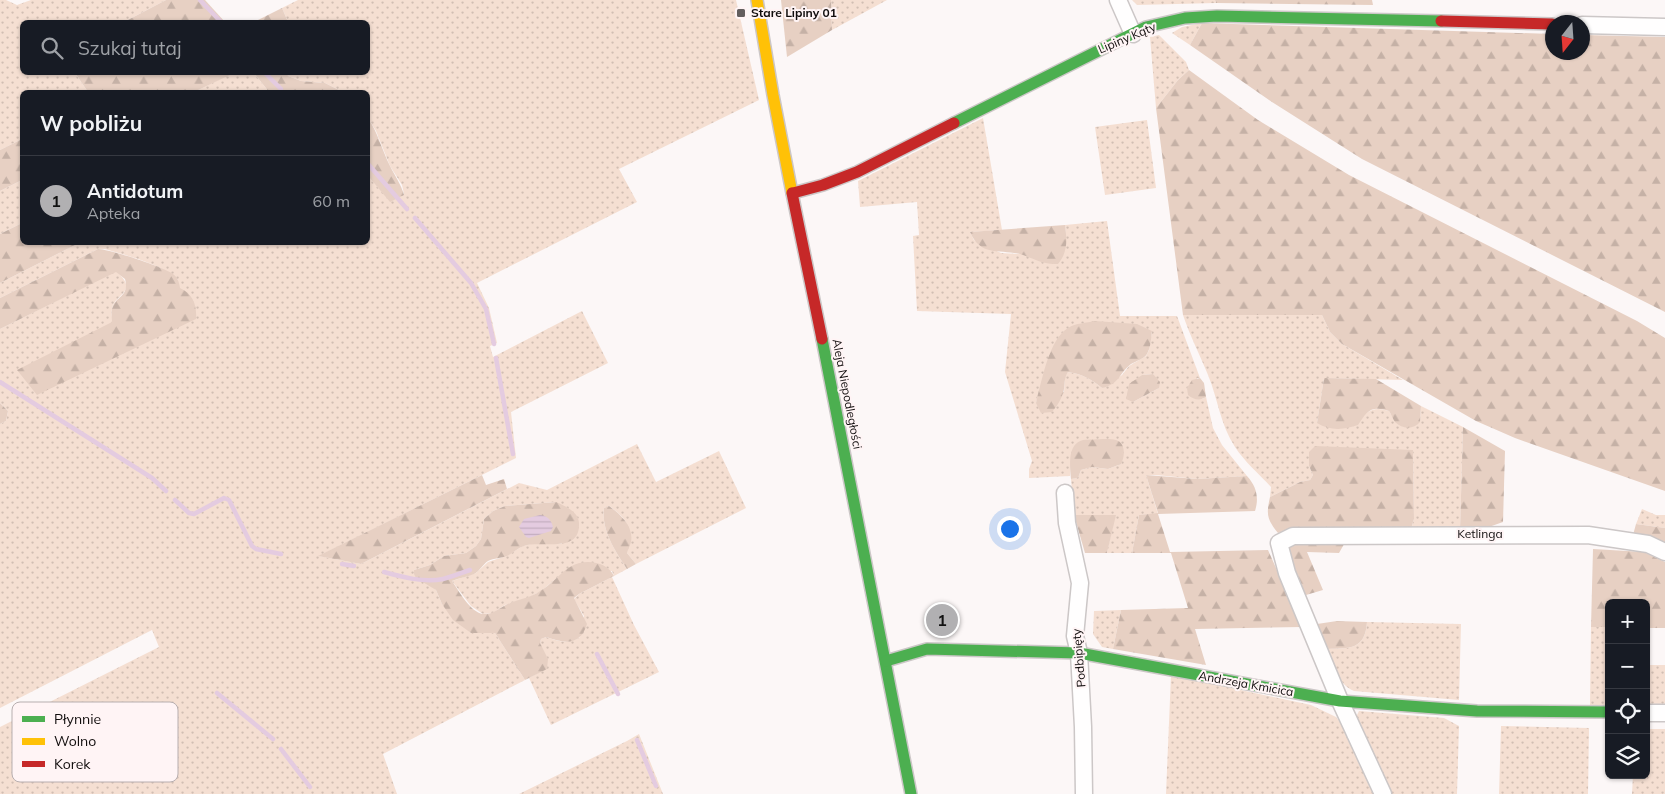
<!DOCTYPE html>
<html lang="pl">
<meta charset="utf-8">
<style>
:root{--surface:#171b24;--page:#242831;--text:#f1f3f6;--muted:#9ea1a6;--line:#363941;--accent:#b1b0b2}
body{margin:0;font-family:Mulish,sans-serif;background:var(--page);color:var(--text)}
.controls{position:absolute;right:15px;bottom:15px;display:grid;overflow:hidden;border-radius:8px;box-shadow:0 1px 4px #0004}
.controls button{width:45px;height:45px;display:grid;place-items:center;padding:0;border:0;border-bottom:1px solid var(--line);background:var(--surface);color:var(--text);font:25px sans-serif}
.compass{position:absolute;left:1545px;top:15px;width:45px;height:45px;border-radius:50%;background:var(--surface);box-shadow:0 1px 4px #0004;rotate:197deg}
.you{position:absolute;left:1009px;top:528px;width:18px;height:18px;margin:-12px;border:4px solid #fff;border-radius:50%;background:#1a73e8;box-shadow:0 0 0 8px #1a73e833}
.badge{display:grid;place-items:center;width:32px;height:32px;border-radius:50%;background:var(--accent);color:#111;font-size:16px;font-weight:700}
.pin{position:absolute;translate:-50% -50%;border:2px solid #fff;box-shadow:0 1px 5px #0006}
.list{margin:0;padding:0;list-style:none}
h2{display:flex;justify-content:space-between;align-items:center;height:65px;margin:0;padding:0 20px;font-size:21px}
h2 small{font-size:16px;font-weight:400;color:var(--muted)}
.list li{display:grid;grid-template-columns:32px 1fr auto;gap:15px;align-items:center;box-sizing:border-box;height:90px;padding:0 20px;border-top:1px solid var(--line)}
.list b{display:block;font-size:19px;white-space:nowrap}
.list p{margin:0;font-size:16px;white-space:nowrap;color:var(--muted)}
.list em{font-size:16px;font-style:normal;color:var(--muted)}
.icon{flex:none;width:28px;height:28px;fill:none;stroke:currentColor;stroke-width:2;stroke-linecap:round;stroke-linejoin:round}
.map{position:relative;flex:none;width:1665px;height:794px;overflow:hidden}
.search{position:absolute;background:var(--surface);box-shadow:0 1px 4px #0004;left:20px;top:20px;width:350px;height:55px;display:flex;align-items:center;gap:12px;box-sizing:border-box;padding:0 18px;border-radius:8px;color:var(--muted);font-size:19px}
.panel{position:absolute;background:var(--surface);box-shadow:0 1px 4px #0004;left:20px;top:90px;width:350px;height:155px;border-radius:8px}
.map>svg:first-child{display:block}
</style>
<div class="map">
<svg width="1665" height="794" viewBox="0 0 1665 794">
<defs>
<pattern id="grass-dots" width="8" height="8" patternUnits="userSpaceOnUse" patternTransform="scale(1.25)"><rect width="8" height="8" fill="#f5dfd2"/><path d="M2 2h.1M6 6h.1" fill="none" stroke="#d1beb3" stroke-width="1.8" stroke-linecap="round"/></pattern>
<pattern id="forest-firs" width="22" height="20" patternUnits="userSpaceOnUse" patternTransform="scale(1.25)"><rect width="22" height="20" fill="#e7d0c3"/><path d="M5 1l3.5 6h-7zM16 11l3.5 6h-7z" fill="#c5b1a6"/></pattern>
<pattern id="water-rules" width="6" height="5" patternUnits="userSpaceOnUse" patternTransform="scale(1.25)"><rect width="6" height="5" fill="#e4cbe0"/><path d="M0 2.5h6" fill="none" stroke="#c3adbf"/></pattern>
</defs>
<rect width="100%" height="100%" fill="#fcf7f7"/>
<g fill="url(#grass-dots)" fill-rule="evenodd">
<path d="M 0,0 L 6,0 L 17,5 L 31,0 L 166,0 L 124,22 L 22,22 L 22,72 L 75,73 L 88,92 L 22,92 L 22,139 L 0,150 Z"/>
<path d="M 298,0 L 736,0 L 759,100 L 619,169 L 637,202 L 477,283 L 489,308 L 497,343 L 490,346 L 493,357 L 582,311 L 608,363 L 511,412 L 516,458 L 319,556 L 361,564 L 519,483 L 547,490 L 637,444 L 656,482 L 719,451 L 746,508 L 636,564 L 627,553 C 630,528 631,521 609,506 L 604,508 C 601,530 615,551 627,569 L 614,576 L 612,571 L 563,573 L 541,591 L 528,598 L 505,605 L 493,613 L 483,614 L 471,606 L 452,581 L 476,573 L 488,562 L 506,556 L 523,546 L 531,544 L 562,544 L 556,502 L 505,506 L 493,511 L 484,519 L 481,539 L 476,546 L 466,553 L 444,556 L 430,565 L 414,570 L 436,590 L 442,604 L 471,633 L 495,633 L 525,680 L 383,754 L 397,794 L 0,794 L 0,727 L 159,647 L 152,630 L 0,708 L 0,424 L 6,421 L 8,411 L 0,403 L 0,329 L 116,271 C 140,292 115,293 112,309 C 111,313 112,318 113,322 L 178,280 C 165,265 125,255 105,249 L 98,249 L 0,298 L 0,283 L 79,243 L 368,242 L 368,176 L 390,201 L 404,194 L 402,185 L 390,166 L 376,131 L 368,118 L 368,92 L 343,92 L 325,83 L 301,81 L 288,76 L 287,73 L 368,72 L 368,22 L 288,22 L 282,8 Z"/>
<path d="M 831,0 L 887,0 L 832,30 Z"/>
<path d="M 1132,0 L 1215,0 L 1216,3 L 1137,5 Z"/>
<path d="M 1202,23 L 1190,45 L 1172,33 L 1182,27 Z"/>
<path d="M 1159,35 L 1186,62 L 1189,70 L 1178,80 L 1156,108 L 1150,37 Z"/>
<path d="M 234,72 L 254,73 L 269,92 L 194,92 Z"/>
<path d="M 983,118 L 1002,230 L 970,232 L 974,240 L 1001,253 L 1020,254 L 1066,235 L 1065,225 L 1107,221 L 1120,316 L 1177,316 L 1200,378 L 1197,378 L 1202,399 L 1206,397 L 1213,428 L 1222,445 L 1247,476 L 1197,479 L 1156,475 L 1146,475 L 1158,514 L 1139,515 L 1132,553 L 1107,553 L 1115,515 L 1074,515 L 1071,479 L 1078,478 L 1081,470 L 1092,467 L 1108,469 L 1121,464 L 1071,457 L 1070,476 L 1029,478 L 1029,469 L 1032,461 L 1005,372 L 1011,314 L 917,311 L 913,236 L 919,235 L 917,202 L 860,207 L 858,181 ZM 1152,331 L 1149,350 L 1146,356 L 1129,366 L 1122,375 L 1102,388 C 1091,379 1082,374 1068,372 L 1065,376 L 1064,392 L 1036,403 L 1043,378 ZM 1153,374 L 1159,388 L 1133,402 L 1142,375 Z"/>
<path d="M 1147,120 L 1156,188 L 1105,195 L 1095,127 Z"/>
<path d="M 22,180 L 22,223 L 0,234 L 0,191 Z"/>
<path d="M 1183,315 L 1322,315 L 1330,332 L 1342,344 L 1403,380 L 1324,378 L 1317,423 L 1365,414 C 1373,408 1379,408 1389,411 L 1396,422 L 1420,421 L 1421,406 L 1463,427 L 1460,530 L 1410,532 L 1414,519 L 1413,450 L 1309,466 L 1313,475 L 1310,480 L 1300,482 L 1270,497 L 1271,487 C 1259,474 1244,461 1235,447 C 1220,424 1218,399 1208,375 C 1200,355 1190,336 1183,315 Z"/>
<path d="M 1642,509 L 1656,515 L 1665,515 L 1665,528 L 1636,524 Z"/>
<path d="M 612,577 L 634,625 L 659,672 L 551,725 L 529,678 L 547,668 L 540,643 L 541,639 L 546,637 C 559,641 567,645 580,637 L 584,616 L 574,599 L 579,594 Z"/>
<path d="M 1121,610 L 1113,649 L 1102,647 L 1093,634 L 1094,611 Z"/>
<path d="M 1367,622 L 1461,624 L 1459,700 L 1354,691 C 1337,684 1333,664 1327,649 C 1350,648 1365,650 1367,622 Z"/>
<path d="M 1591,627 L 1609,627 L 1609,707 L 1590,706 Z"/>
<rect x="1646" y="665" width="19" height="43"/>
<path d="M 1171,675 L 1311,705 L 1336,717 L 1350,734 L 1376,794 L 1166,794 Z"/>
<path d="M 1359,711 L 1444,718 L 1459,726 L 1457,794 L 1388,794 L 1356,717 Z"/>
<path d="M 1501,726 L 1589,728 L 1588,794 L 1499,794 Z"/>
<path d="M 1646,729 L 1665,729 L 1665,794 L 1632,794 L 1633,775 L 1646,775 Z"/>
<path d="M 639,734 L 663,794 L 519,794 L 627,741 Z"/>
</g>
<g fill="url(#forest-firs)">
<path d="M 166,0 L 205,0 L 225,22 L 124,22 Z"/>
<path d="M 781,0 L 831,0 L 832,30 L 787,57 Z"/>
<path d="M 1215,0 L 1372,0 L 1373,5 L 1216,3 Z"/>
<path d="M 282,8 L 288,22 L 254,22 Z"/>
<path d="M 1202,23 L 1552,34 L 1552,52 L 1582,52 L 1583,35 L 1665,37 L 1665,312 L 1362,159 L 1269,100 L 1190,45 Z"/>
<path d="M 1189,70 L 1258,120 L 1349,175 L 1637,321 L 1665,338 L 1665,491 L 1515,438 L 1476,421 L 1342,344 L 1330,332 L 1322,315 L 1183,315 L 1156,108 L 1178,80 Z"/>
<path d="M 75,73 L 234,73 L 194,92 L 88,92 Z"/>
<path d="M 254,73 L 287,73 L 288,76 L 301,81 L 325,83 L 343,92 L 269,92 Z"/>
<path d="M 368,118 C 378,133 382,150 390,166 C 395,176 401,184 404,195 L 390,202 L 368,176 Z"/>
<path d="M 22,139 L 22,180 L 0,191 L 0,150 Z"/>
<path d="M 22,223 L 22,242 L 79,243 L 0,283 L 0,234 Z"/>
<path d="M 1065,225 C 1067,240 1068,252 1058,264 C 1043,265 1033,258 1020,254 C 999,249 981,257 970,232 Z"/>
<path d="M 98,249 C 109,249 164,267 173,274 C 178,278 179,282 180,288 C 193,294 197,305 196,319 L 37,395 L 17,370 L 112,322 C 112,318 111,313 112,309 C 115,296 130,297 125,279 L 116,272 L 0,329 L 0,298 Z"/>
<path d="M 1095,321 L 1137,324 L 1152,331 C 1151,338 1151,347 1147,354 C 1144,359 1136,361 1131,364 C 1119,373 1120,384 1102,388 C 1091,379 1082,374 1068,372 C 1064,378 1065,383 1064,389 C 1062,398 1058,405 1052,412 L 1041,413 L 1036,403 L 1037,398 C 1043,377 1049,340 1068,328 C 1076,323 1086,323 1095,321 Z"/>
<path d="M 1153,374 L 1160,382 L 1159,388 L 1133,402 L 1126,399 L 1129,384 L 1142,375 Z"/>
<path d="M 1200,378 L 1204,383 L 1206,397 C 1200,401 1194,400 1188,395 L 1187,388 L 1192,380 Z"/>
<path d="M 1324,378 L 1376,379 L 1421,406 L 1420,422 C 1414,429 1403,430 1395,422 C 1393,419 1391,414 1389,411 C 1371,405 1367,411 1358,425 C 1344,430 1330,431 1317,423 Z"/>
<path d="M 0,403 L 8,411 L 6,421 L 0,424 Z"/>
<path d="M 1463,427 L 1505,451 L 1503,522 L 1486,528 L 1460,530 Z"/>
<path d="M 1083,440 C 1091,440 1108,438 1116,440 C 1126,443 1125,457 1121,464 L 1108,469 L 1092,467 L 1081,470 L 1078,478 L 1071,479 C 1070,465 1067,444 1083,440 Z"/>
<path d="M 1315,446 L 1413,450 L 1414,519 L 1410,532 L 1286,531 L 1278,533 C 1267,519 1266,515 1270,497 L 1300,482 L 1310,480 L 1313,475 L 1309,466 L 1309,452 Z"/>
<path d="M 482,475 L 486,485 L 504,479 L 507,489 L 361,564 L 318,556 Z"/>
<path d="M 1146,475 L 1197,479 L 1247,476 C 1257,487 1259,498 1255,511 L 1158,514 L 1170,552 L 1268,550 L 1302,627 L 1195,629 L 1206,665 L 1113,649 L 1121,610 L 1188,608 L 1171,553 L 1132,553 L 1139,515 L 1158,513 Z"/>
<path d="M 556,502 C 565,506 580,512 579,525 C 579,554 540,540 524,546 C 518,548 513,553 507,556 C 501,558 494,558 488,561 C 483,564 480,571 474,574 C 467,577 459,578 452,581 C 459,591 470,612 483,614 C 492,615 498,609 504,606 C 516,599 529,599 540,591 C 551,585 559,574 570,567 C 584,558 607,561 614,576 L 579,594 L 574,598 L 587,624 C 580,647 564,643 546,637 L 541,639 L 540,643 L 548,659 L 547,669 L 525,680 L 495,633 L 471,633 L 453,620 L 442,604 L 436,590 L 416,578 L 414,574 L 414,570 L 430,565 L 444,556 L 466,553 L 476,546 L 481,539 L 484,519 L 493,511 L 505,506 Z"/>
<path d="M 609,506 C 620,514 634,526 631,542 C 630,546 628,549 627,553 L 636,564 L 627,569 C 615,551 601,530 604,508 Z"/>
<path d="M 1074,515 L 1116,515 L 1107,553 L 1085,553 Z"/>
<path d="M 1636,524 L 1665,528 L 1665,546 L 1633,535 Z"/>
<path d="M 1347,539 L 1339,553 L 1307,552 L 1323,590 L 1306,595 L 1296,582 L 1288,548 L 1294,542 Z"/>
<path d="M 1593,549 L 1644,552 L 1665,562 L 1665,628 L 1646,628 L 1646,603 L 1609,603 L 1609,627 L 1591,627 Z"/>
<path d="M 1337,621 L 1367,622 C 1365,650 1350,648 1327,649 L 1317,624 Z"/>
</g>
<path fill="url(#water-rules)" d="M 540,515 C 548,516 551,520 553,527 L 551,531 L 529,538 L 526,537 L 519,527 L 524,519 Z"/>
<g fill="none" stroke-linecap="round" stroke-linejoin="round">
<g stroke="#e4cbe0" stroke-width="4.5">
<path d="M 200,0 L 221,22"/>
<path d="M 264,72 L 281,89"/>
<path d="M 368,164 L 407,209"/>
<path d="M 415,218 L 471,283 L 486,309 L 494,344"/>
<path d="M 496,358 L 513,454"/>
<path d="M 0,382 L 152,478 L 166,491"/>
<path d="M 175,500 L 189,513 L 194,514 L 224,498 L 229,500 L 252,546 L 256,549 L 281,554"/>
<path d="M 342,564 L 354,566"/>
<path d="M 384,572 C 402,577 424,583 443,579 C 452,577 461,573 470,570"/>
<path d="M 597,654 L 618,694"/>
<path d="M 217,693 L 273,739"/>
<path d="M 637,740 L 656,786"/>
<path d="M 281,749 L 310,787"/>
</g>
<defs>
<g id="street">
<path d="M 1118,0 L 1133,34"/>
<path d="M 1582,25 L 1665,27"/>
<path d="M 1065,493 L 1067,523 L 1080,583 L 1075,636 L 1079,653 L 1083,727 L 1084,794"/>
<path d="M 1646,713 L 1665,713"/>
<path d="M 1383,794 L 1340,701 L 1287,573 L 1279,543 L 1293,536 L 1588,535 L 1648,544 L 1665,552"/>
</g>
<g id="fast">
<path d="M 954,123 L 1146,27 L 1185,18 L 1217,16 L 1441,21"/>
<path d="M 822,339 L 911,794"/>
<path d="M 886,661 L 927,649 L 1079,653 L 1340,701 L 1477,711 L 1609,712"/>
</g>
<path id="slow" d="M 757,0 L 773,95 L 792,193"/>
<g id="jam">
<path d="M 1441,21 L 1552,24"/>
<path d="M 792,193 L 822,339"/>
<path d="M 793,193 L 823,185 L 857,172 L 954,123"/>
</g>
</defs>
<use href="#street" stroke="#ccc7c7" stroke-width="19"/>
<use href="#fast" stroke="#ccc7c7" stroke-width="14"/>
<use href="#slow" stroke="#ccc7c7" stroke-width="14"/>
<use href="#jam" stroke="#ccc7c7" stroke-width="14"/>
<use href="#street" stroke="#fffefe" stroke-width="16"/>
<use href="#fast" stroke="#4caf50" stroke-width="11"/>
<use href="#slow" stroke="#ffc107" stroke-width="11"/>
<use href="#jam" stroke="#c62828" stroke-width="11"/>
</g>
<rect fill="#635e5e" stroke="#fff4f5" stroke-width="2" x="736" y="8" width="10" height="10" rx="2.5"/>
<g text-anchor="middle" stroke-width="4" stroke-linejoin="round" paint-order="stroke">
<g font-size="12" font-weight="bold" fill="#100c0c" stroke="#fff4f5" text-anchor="start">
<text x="751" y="17">Stare Lipiny 01</text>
</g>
<g font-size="12" fill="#100c0c" stroke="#fff4f5">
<text transform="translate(1127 38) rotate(-23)" y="4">Lipiny Kąty</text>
<text transform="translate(847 394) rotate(79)" y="4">Aleja Niepodległości</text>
<text x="1480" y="538">Ketlinga</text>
<text transform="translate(1079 658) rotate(-95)" y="4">Podbipięty</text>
<text transform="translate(1246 684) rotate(10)" y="4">Andrzeja Kmicica</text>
</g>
</g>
<rect x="12" y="702" width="166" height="80" rx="8" fill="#fff4f5" stroke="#b7aeaf" stroke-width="1"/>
<rect x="22" y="716" width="23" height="6" fill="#4caf50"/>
<rect x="22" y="738" width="23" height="7" fill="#ffc107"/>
<rect x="22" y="761" width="23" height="6" fill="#c62828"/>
<g font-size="14" fill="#100c0c">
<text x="54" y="724">Płynnie</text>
<text x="54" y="746">Wolno</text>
<text x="54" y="769">Korek</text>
</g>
</svg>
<div class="controls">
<button>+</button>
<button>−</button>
<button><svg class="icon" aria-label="locate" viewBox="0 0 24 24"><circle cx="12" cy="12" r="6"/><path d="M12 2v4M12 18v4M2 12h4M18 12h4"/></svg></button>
<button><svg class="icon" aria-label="layers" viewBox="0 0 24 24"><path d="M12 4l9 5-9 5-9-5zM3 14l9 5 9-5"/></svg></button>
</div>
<svg class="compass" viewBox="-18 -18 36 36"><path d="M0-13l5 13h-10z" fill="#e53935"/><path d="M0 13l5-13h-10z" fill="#9ea1a6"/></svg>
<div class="you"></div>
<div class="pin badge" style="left:942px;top:620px">1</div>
<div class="search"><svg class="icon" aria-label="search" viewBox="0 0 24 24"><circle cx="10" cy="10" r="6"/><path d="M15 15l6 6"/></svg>Szukaj tutaj</div>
<section class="panel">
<h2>W pobliżu<small></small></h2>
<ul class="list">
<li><span class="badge">1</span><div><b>Antidotum</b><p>Apteka</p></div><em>60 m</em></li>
</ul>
</section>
</div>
